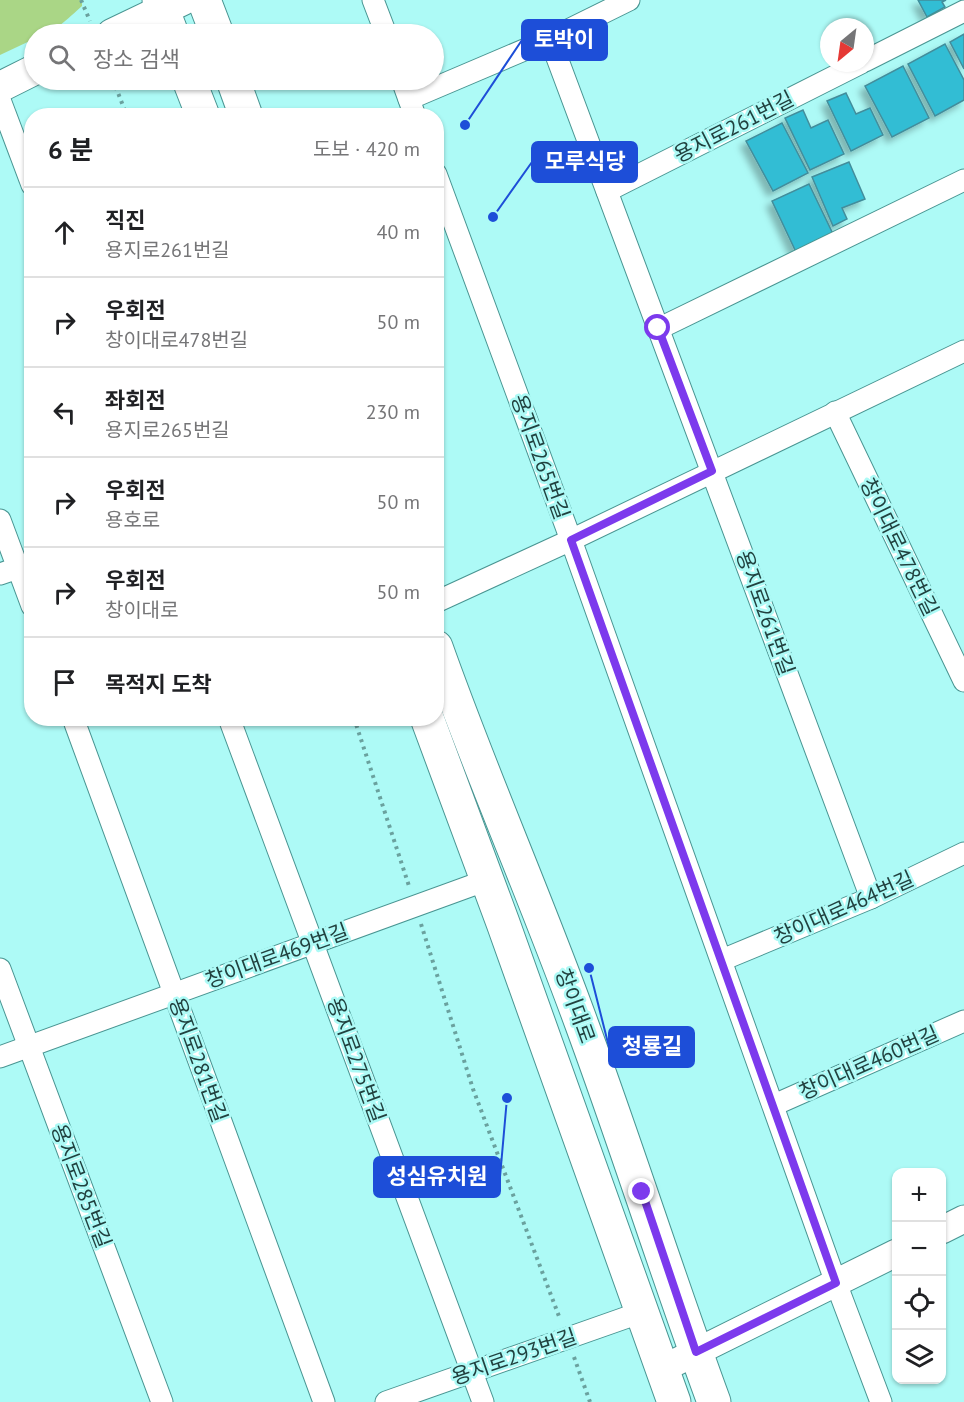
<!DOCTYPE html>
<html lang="ko">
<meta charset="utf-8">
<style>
:root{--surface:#fff;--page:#f2f2f2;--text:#202124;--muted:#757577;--line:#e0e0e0}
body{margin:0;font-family:"PT Sans","Noto Sans KR",sans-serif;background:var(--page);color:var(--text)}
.controls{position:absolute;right:18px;bottom:18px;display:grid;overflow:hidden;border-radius:12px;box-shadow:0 2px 4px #0004}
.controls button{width:54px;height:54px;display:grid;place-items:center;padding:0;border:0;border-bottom:2px solid var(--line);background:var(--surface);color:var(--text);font:30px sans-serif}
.compass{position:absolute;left:820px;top:18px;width:54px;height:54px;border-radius:50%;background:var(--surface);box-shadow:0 2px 4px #0004;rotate:209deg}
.stop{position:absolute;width:18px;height:18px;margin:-14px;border:4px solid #7c3aed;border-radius:50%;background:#fff}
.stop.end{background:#7c3aed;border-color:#fff;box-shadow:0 2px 6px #0008}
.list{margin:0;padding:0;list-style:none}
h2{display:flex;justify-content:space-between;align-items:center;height:78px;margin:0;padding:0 24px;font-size:26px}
h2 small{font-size:20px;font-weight:400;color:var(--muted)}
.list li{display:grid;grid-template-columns:39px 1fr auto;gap:18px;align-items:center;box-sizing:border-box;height:90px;padding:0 24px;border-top:2px solid var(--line)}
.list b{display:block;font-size:22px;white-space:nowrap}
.list p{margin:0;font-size:20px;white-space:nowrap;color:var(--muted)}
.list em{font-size:20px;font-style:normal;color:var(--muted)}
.icon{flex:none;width:33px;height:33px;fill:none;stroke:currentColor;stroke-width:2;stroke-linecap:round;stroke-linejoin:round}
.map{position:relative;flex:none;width:964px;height:1402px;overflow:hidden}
.search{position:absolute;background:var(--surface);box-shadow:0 2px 4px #0004;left:24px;top:24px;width:420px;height:66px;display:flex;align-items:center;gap:15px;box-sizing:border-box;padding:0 21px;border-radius:33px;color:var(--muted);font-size:22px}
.panel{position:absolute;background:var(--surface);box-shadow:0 2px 4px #0004;left:24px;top:108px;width:420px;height:618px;border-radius:24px}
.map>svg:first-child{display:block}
</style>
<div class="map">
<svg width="964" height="1402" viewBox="0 0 964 1402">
<defs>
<filter id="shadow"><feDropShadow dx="-5.5" dy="5.5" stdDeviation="3" flood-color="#0004"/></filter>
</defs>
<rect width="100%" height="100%" fill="#adfaf6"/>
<path fill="#aad686" d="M 0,0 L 82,0 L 82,6 C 67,19 55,34 34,34 L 34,39 L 0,55 Z"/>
<g fill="#32bdd4" stroke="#438d9b" stroke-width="1.5" filter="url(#shadow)">
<path d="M 918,0 L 946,0 L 942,2 L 945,7 L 927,17 Z"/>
<path d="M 964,34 L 964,69 L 950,42 Z"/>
<path d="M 945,44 L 964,80 L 964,100 L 935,116 L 908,64 Z"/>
<path d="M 903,66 L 929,118 L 892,137 L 865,86 Z"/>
<path d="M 846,93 L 856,114 L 870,108 L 883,135 L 851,151 L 827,101 Z"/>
<path d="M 803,110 L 811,128 L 828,120 L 844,154 L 810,170 L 785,118 Z"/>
<path d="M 782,123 L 808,173 L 773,191 L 746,141 Z"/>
<path d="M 849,162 L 865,199 L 842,208 L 847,219 L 833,226 L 812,177 Z"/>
<path d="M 809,184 L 833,234 L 796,252 L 772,201 Z"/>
</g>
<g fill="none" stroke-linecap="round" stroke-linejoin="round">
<defs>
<g id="minor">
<path d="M 373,0 L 386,34"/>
<path d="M 550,39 L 871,898"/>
<path d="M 865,61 L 964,11"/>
<path d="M 402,80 L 415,116"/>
<path d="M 409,99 L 550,39 L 629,0"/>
<path d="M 0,100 L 32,185"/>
<path d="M 436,174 L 571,540 L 836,1283 L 881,1402"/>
<path d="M 607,191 L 861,63"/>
<path d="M 658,329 L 964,180"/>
<path d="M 835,412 L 964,681"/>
<path d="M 0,520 L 32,606"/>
<path d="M 0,574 L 32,563"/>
<path d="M 436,602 L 571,540 L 964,351"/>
<path d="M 73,718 L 324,1402"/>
<path d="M 229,718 L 483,1402"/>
<path d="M 722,960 L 871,898 L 964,853"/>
<path d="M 0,969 L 162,1402"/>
<path d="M 0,1057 L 487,880"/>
<path d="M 774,1105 L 964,1021"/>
<path d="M 386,1402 L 642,1312"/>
</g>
<g id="tertiary">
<path d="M 942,1230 L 964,1219"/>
<path d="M 662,1369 L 896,1253"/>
</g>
<g id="secondary">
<path d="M 112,34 L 183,0"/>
<path d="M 0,87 L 34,70"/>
</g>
<g id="primary">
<path d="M 159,0 L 172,34"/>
<path d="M 204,0 L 217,34"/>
<path d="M 189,80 L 203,116"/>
<path d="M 233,80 L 246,116"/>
<path d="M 436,647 C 481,774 536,898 582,1025 C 628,1150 668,1277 714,1402"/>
<path d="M 427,718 L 503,923 L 674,1402"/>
</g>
</defs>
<use href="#minor" stroke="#499592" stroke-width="23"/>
<use href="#tertiary" stroke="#499592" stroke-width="29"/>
<use href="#secondary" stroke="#499592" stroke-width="32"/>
<use href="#primary" stroke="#499592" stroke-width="35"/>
<g stroke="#6aa19e" stroke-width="4" stroke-dasharray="3 4.5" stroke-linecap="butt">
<path d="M 81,0 L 90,21"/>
<path d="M 113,80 L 127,116"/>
<path d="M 354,718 L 409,886"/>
<path d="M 421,924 L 473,1089 L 560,1319"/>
<path d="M 574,1357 L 590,1402"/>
</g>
<use href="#minor" stroke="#fff" stroke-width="21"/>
<use href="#tertiary" stroke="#fff" stroke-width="27"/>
<use href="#secondary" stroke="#fff" stroke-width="30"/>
<use href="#primary" stroke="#fff" stroke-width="33"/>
</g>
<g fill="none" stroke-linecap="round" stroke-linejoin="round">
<path stroke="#7c3aed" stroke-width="8" d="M 642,1192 L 696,1352 L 836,1283 L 571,540 L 712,471 L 658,328"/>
</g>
<g text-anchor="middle" stroke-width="5" stroke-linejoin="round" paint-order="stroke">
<g font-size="21" fill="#21413f" stroke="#adfaf6">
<text transform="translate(734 127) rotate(-27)" y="7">용지로261번길</text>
<text transform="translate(540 457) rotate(70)" y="7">용지로265번길</text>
<text transform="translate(899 547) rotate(64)" y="7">창이대로478번길</text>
<text transform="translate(765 613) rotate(70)" y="7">용지로261번길</text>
<text transform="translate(844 908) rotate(-24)" y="7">창이대로464번길</text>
<text transform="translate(277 956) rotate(-20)" y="7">창이대로469번길</text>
<text transform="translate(575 1006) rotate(70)" y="7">창이대로</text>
<text transform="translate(198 1060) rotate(70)" y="7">용지로281번길</text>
<text transform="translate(356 1060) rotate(70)" y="7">용지로275번길</text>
<text transform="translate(869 1063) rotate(-24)" y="7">창이대로460번길</text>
<text transform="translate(81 1186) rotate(69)" y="7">용지로285번길</text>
<text transform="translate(514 1357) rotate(-19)" y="7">용지로293번길</text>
</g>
</g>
<path fill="none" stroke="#1d4ed8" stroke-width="2" d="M465 125L522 40M493 217L532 162M589 968L609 1047M507 1098L500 1177"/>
<g fill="#1d4ed8" stroke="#adfaf6" stroke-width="2">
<circle cx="465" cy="125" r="6"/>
<circle cx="493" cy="217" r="6"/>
<circle cx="589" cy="968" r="6"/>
<circle cx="507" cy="1098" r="6"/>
</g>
<g fill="#1d4ed8" stroke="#1d4ed8" stroke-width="2">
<rect x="522" y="20" width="85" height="40" rx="6"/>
<rect x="532" y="142" width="105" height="40" rx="6"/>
<rect x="609" y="1027" width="85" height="40" rx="6"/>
<rect x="374" y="1157" width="126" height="40" rx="6"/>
</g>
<g font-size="22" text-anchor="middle" font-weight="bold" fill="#fff">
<text x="564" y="47">토박이</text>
<text x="585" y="169">모루식당</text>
<text x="652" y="1054">청룡길</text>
<text x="437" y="1184">성심유치원</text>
</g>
</svg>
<div class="controls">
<button>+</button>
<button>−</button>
<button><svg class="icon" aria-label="locate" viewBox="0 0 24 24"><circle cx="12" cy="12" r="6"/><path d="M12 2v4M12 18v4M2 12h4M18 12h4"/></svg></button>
<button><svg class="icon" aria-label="layers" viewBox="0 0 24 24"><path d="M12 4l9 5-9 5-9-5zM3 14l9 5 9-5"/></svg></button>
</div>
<svg class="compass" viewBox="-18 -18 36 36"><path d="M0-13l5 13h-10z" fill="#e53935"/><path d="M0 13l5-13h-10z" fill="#757577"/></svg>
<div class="stop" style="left:658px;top:328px"></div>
<div class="stop end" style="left:642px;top:1192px"></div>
<div class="search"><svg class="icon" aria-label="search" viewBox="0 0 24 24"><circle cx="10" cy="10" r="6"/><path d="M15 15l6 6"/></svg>장소 검색</div>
<section class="panel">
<h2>6 분<small>도보 · 420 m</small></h2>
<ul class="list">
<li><svg class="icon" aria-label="ahead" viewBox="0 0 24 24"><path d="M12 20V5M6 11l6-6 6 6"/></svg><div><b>직진</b><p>용지로261번길</p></div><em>40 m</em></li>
<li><svg class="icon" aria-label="right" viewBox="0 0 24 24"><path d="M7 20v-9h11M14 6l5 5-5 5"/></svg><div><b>우회전</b><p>창이대로478번길</p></div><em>50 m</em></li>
<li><svg class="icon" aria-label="left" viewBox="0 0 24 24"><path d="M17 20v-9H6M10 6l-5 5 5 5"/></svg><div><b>좌회전</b><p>용지로265번길</p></div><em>230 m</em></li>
<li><svg class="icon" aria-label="right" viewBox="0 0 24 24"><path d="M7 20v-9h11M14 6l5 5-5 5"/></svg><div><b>우회전</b><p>용호로</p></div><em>50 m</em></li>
<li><svg class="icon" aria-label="right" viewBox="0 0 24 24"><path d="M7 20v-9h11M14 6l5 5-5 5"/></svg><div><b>우회전</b><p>창이대로</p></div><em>50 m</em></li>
<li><svg class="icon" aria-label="arrive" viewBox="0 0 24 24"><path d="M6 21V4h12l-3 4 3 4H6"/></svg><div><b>목적지 도착</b></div></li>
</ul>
</section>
</div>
